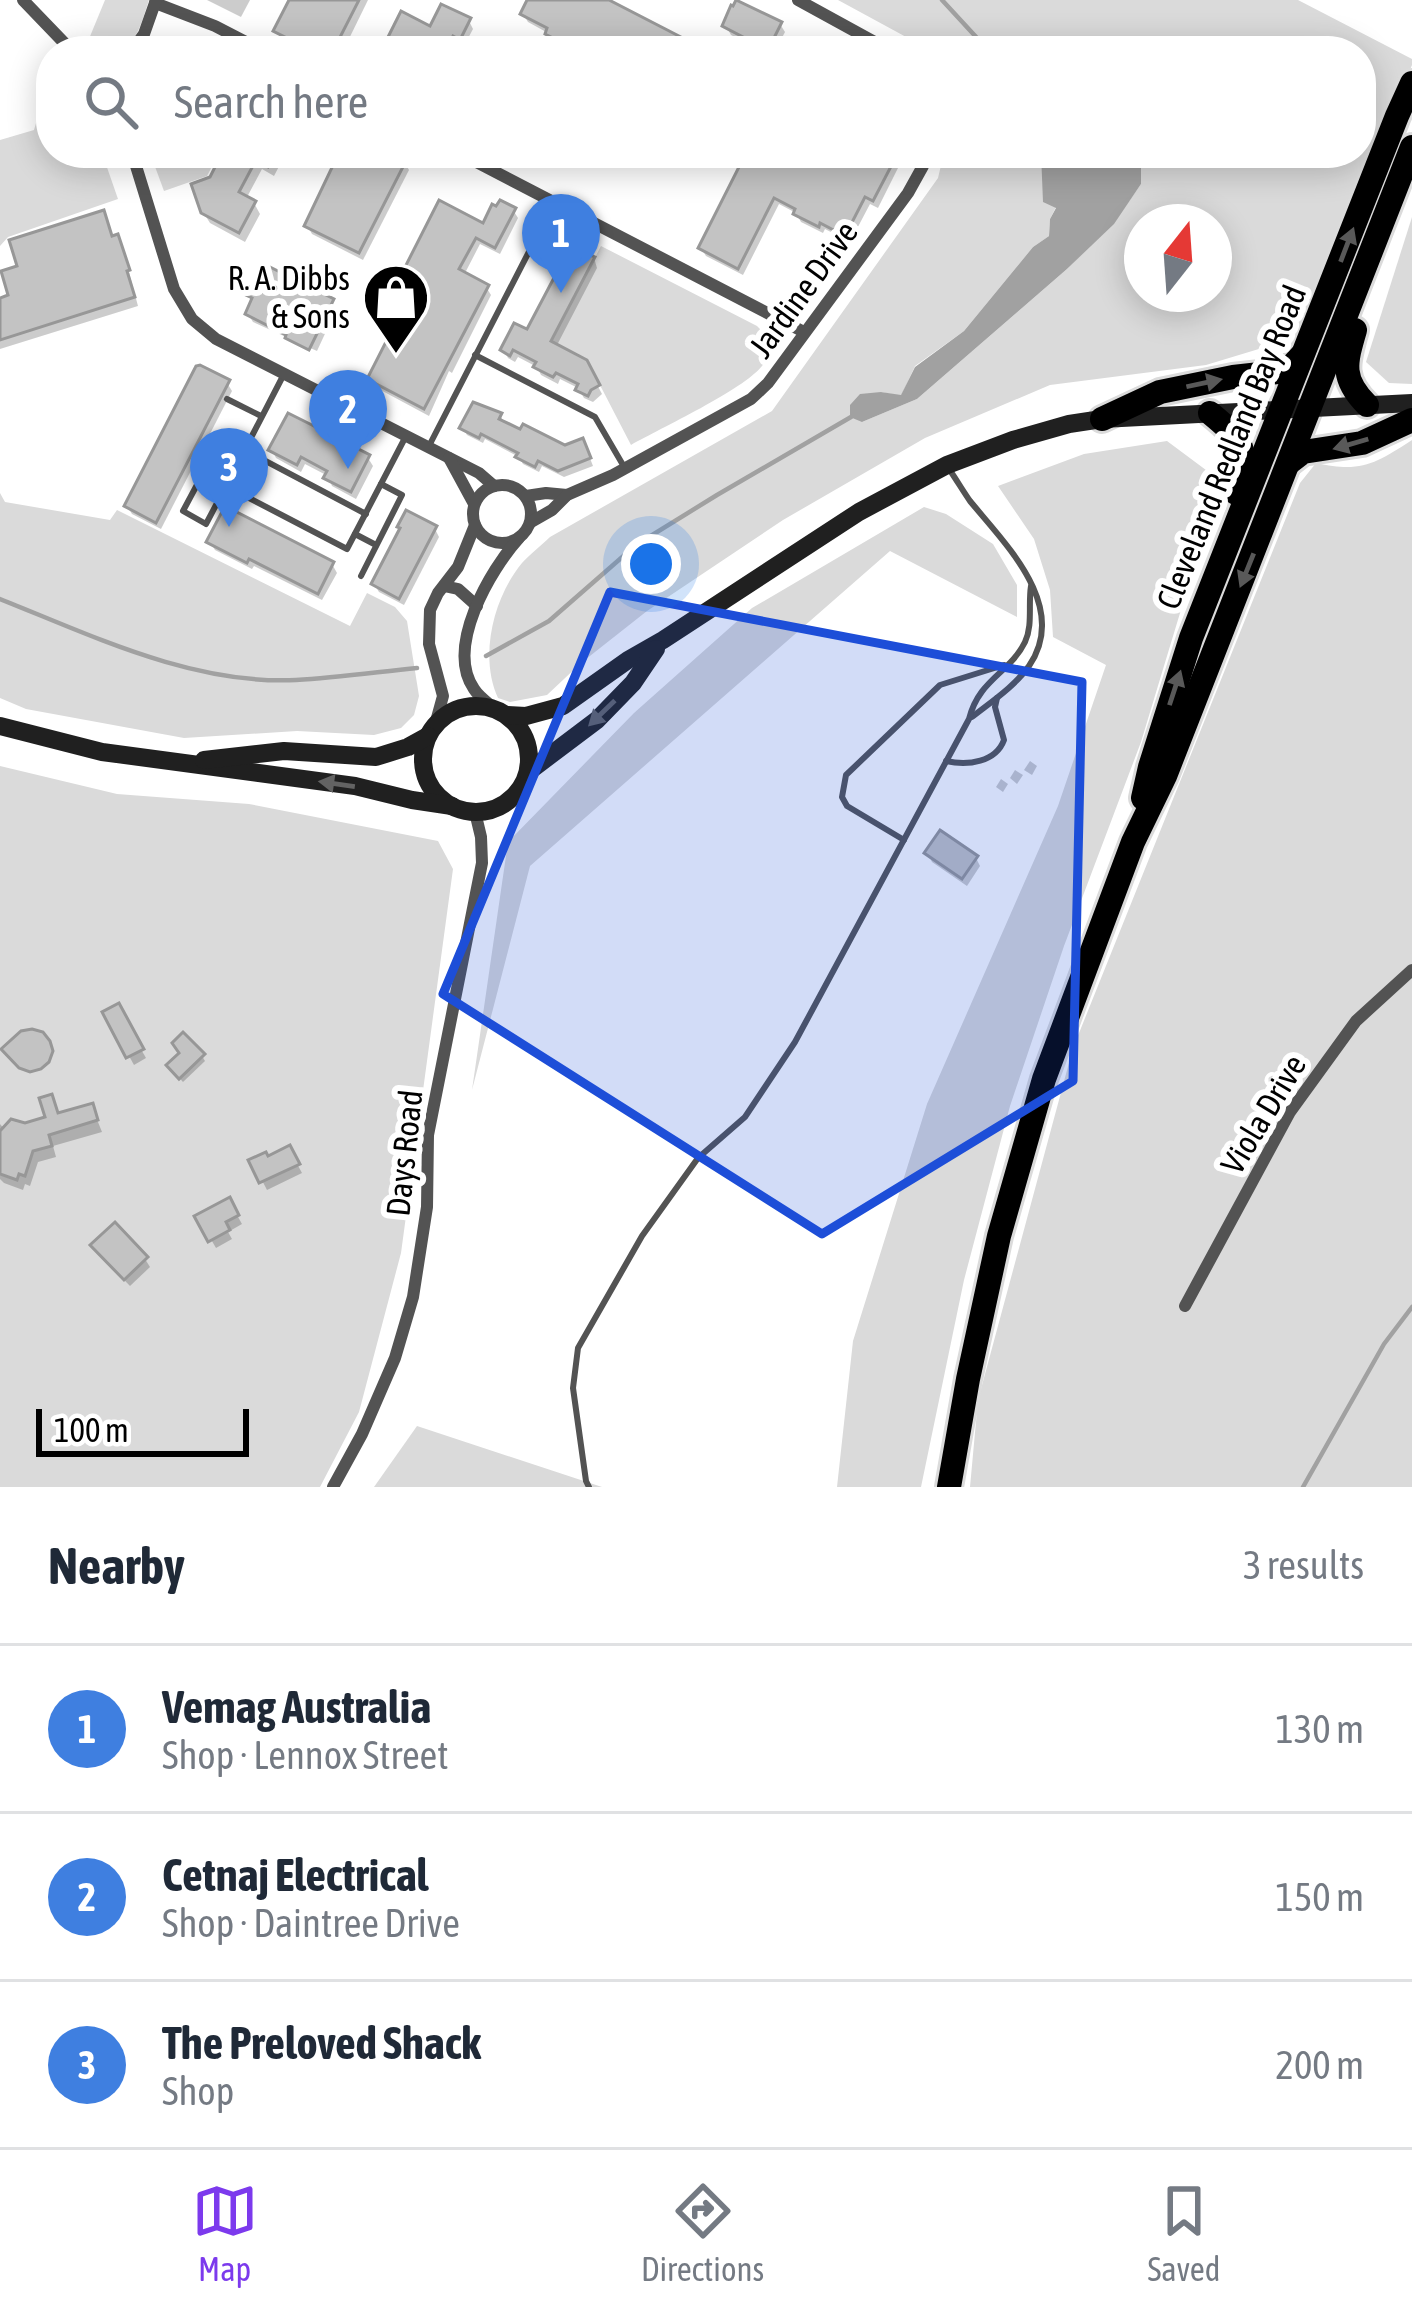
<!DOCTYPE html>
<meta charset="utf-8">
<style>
:root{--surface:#fff;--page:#f2f2f3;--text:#1f2937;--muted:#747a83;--line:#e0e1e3;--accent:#7c3aed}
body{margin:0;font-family:"Asap Condensed",sans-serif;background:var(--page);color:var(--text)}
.compass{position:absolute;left:1124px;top:204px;width:108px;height:108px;border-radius:50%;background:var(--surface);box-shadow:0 6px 30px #0003;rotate:17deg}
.scale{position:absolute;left:36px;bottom:30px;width:213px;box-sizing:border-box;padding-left:12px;border:6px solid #000;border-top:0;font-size:33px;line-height:42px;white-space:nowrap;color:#000;-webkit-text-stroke:9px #fff;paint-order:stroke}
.you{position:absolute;left:651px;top:564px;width:42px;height:42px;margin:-30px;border:9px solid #fff;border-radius:50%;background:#1a73e8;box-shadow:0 0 0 18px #1a73e833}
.badge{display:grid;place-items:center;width:78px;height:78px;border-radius:50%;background:var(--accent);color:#fff;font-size:39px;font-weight:700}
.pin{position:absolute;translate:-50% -99px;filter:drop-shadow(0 3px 6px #0008)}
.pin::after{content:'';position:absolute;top:63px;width:42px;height:36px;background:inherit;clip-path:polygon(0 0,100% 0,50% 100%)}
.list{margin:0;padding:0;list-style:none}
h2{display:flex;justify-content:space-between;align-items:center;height:156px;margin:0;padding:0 48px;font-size:51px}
h2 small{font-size:39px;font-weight:400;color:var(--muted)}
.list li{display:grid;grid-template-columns:78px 1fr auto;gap:36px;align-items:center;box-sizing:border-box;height:168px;padding:0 48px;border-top:3px solid var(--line)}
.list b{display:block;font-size:45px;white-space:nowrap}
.list p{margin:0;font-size:39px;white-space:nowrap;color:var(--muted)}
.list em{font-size:39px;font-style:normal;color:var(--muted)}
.icon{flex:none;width:66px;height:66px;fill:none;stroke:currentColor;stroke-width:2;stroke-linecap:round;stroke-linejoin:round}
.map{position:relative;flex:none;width:1412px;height:1487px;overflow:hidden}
.search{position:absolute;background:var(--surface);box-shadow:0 6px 30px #0003;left:36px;right:36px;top:36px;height:132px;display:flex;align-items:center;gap:30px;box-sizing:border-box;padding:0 42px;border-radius:48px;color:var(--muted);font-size:45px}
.sheet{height:660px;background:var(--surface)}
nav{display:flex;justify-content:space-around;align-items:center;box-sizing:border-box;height:168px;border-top:3px solid var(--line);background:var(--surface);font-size:33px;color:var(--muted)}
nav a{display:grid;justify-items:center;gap:6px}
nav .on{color:var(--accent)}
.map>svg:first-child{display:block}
</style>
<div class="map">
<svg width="1412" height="1487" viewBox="0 0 1412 1487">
<rect width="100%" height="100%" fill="#fff"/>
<g fill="#dadada" fill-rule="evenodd">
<path d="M 105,0 L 149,0 C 134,46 134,51 84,51 Z"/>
<path d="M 838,0 L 1298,0 L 1412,59 L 1412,65 L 1298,337 L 1206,365 L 1050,385 L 925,438 L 783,520 L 647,611 L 581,663 L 547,695 L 510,702 L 498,698 C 479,657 493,598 522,563 C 530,554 541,546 550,537 L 772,411 L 938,178 L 944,153 L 1041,153 L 1041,161 L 1056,207 L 1050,219 L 1049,236 L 1033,247 L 964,331 L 915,366 L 901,396 L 881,392 L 862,422 L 917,399 L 1067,269 L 1113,224 L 1141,184 L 1141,153 L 1361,153 L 1361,51 L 923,51 L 919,44 ZM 1142,222 L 1214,222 L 1214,294 L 1142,294 Z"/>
<path d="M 51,93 L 51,153 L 102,153 L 118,199 L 8,237 L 0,246 L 0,140 L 34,130 L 43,99 Z"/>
<path d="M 150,153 L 219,153 L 207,176 L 164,191 Z"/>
<path d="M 1412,217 L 1412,384 L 1389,383 L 1366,362 Z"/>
<path d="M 601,246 L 757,326 L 770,339 C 769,349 768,357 762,366 C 743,390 661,428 631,445 L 587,360 L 551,341 Z"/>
<path d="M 1412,440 L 1412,1487 L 970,1487 L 978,1400 L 1073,1048 L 1300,483 L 1316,463 C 1361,473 1375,464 1412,440 Z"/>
<path d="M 1167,441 L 1214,476 L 1213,504 L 1141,742 L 1064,946 L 1010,1106 L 964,1280 L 921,1487 L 837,1487 L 853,1341 L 927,1104 L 1058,806 L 1106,665 L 1053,637 L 1050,590 L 1034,539 L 998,486 L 1084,454 Z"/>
<path d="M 0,493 L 5,502 L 110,520 L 117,510 L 350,626 L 367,593 L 395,607 L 407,621 L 419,696 L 414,715 L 401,728 L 374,735 L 297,731 L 184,738 L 26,709 L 0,698 Z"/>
<path d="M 924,507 L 946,514 L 993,544 L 1017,585 L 1017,617 L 890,551 L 530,866 L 472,1090 L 508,842 L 634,713 L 752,608 Z"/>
<path d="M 0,766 L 117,794 L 249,804 L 438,841 L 453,869 L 401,1253 L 359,1412 L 320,1487 L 0,1487 Z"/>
<path d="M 417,1426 L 602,1487 L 374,1487 Z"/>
</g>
<path fill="#a1a1a1" d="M 1041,153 L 1141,153 L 1141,184 L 1114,224 L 1067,269 L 917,399 L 862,422 L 850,417 L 850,405 L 860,394 L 881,392 L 901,395 L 915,367 L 964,331 L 1033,247 L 1049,236 L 1050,219 L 1056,208 L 1043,202 Z"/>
<g fill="#0003">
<path d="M 207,0 L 250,0 L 241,17 Z"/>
<path d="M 292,0 L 368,0 L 343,51 L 305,51 L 281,39 L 277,31 Z"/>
<path d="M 530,0 L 602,0 L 702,51 L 571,51 L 553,42 L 548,33 L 528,22 L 523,14 Z"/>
<path d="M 469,21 L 473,29 L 464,46 L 457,43 L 453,51 L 383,51 L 432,30 Z"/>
<path d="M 780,24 L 785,32 L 775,51 L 762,51 L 731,35 L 726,26 Z"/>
<path d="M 226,153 L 286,153 L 274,176 L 262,169 L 246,199 L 254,203 L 260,214 L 245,242 L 210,223 L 203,212 Z"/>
<path d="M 343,153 L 388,153 L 404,161 L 409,170 L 363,260 L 312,234 L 307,225 Z"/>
<path d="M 750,153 L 885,153 L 894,158 L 899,166 L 878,208 L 870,204 L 850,242 L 825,229 L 823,233 L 801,222 L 796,213 L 779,204 L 743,275 L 706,256 L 701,248 Z"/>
<path d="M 513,210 L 518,218 L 500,254 L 480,244 L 464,275 L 486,287 L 491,295 L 452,373 L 449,371 L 429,416 L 375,387 L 370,378 L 417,287 L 409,283 L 405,275 Z"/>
<path d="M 107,221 L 113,239 L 122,246 L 138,306 L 0,349 L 0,301 L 12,297 L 20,268 Z"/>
<path d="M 592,251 L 597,268 L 556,347 L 585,362 L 602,394 L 593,402 L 584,398 L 578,388 L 560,379 L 558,384 L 541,375 L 537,367 L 518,357 L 515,362 L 508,358 L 504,350 L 528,333 Z"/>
<path d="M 310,280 L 315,288 L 313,292 L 332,301 L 336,310 L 317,351 L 253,322 L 248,314 L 253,303 L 249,295 Z"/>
<path d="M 227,383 L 232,391 L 161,529 L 132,514 L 127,506 Z"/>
<path d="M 500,415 L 504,422 L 565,448 L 586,448 L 593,466 L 564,477 L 542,466 L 539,472 L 523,464 L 519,457 L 485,439 L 483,443 L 467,435 L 463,428 Z"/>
<path d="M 343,439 L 348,447 L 368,458 L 373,466 L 356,499 L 332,486 L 328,476 L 305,464 L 301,472 L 276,458 L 272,450 Z"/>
<path d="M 435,529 L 439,537 L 404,605 L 379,592 L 374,584 Z"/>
<path d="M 210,542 L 332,564 L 337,573 L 322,600 L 254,566 L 252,569 L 215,550 Z"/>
<path d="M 1030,761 L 1037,766 L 1032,775 L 1024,770 Z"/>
<path d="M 1015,770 L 1023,775 L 1017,784 L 1010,778 Z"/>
<path d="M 1001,779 L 1008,784 L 1003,792 L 996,787 Z"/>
<path d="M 928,854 L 976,858 L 980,866 L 967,886 L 932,862 Z"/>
<path d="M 117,1007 L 146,1058 L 134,1065 L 106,1014 Z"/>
<path d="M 202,1056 L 205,1061 L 183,1082 L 173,1071 Z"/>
<path d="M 51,1098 L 59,1116 L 92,1107 L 102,1132 L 53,1146 L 56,1157 L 38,1162 L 30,1186 L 25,1184 L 23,1190 L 4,1183 L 0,1179 L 0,1124 L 5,1130 L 49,1119 Z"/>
<path d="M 289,1149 L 302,1173 L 267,1190 L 252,1161 L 267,1159 Z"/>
<path d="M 229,1201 L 242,1224 L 228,1232 L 232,1239 L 216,1248 L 198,1217 Z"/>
<path d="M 99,1254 L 145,1259 L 150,1267 L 130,1286 Z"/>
</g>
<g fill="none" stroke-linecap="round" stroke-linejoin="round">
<g stroke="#a1a1a1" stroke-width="4.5">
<path d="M 942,0 L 989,51"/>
<path d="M 1361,103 L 1366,104"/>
<path d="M 0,599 C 93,636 193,685 296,680 C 336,678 377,672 417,668"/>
<path d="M 486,656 L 549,621 L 636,545 L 717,495 L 851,417"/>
<path d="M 1303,1487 L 1384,1344 L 1412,1307"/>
</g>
</g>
<g fill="#c3c3c3" stroke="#979797" stroke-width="3">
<path d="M 289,0 L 359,0 L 333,51 L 313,51 L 273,31 Z"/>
<path d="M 527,0 L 609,0 L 708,51 L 579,51 L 545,34 L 547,28 L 520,14 Z"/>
<path d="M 736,0 L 782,22 L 768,50 L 722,26 L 731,5 L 733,6 Z"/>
<path d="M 441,4 L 471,18 L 460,40 L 453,36 L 445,51 L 381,51 L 401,11 L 430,26 Z"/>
<path d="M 222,153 L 275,153 L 268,167 L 256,160 L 239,192 L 256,201 L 239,233 L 201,213 L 191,184 L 210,177 Z"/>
<path d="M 341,153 L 395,153 L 407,159 L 359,253 L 304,226 L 336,159 L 338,160 Z"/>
<path d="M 746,153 L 898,153 L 873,201 L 865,197 L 845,236 L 820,223 L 819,227 L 793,214 L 795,209 L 774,198 L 738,269 L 698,248 Z"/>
<path d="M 439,200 L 483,223 L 492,204 L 496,206 L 500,200 L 516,208 L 495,248 L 476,238 L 459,269 L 489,285 L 424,409 L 367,379 L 416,283 L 401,275 Z"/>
<path d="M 104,210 L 112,236 L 118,234 L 130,270 L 127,271 L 135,297 L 0,340 L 0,298 L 8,295 L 1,271 L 17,266 L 9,240 Z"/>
<path d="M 572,237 L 594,248 L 590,255 L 595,257 L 551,341 L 587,360 L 600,385 L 591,390 L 588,396 L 575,390 L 578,384 L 556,373 L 553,377 L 533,367 L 536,362 L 513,350 L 510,356 L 500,350 L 514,323 L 527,329 L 566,255 L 563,254 Z"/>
<path d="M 262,263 L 294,279 L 299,271 L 312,277 L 308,286 L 334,299 L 309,350 L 285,338 L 286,335 L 245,314 L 252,298 L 246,295 Z"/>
<path d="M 200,365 L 230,380 L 156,523 L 124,506 L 196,366 Z"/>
<path d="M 473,402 L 502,413 L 499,419 L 520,429 L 523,424 L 565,445 L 583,438 L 591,458 L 558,471 L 538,461 L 535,467 L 515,457 L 518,453 L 481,434 L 479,438 L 459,428 Z"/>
<path d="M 288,413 L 316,427 L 318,423 L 345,437 L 343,441 L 370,455 L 351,492 L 323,478 L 327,471 L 301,457 L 297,465 L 268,450 Z"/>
<path d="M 225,506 L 334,562 L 318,594 L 249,559 L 247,563 L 206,542 Z"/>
<path d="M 406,510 L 437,526 L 399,599 L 371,584 L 400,528 L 397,527 Z"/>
<path d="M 940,830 L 978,856 L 962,879 L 924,853 Z"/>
<path d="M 119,1003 L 144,1049 L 126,1058 L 102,1012 Z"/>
<path d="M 32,1029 L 43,1032 L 50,1041 L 53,1051 L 49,1062 L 41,1069 L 30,1072 L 19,1068 L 1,1049 L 21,1031 Z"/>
<path d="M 183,1032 L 205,1054 L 179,1079 L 166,1065 L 179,1053 L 172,1043 Z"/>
<path d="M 52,1094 L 58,1113 L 93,1103 L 98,1120 L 49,1135 L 52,1146 L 33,1151 L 25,1176 L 19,1174 L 17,1180 L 0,1174 L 0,1131 L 11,1119 L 25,1123 L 45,1117 L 39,1098 Z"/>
<path d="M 290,1145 L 300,1164 L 259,1183 L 248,1160 L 266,1152 L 268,1156 Z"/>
<path d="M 230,1197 L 239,1215 L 226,1222 L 230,1230 L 208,1242 L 194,1216 Z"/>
<path d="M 115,1222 L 148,1257 L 124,1280 L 90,1245 Z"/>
</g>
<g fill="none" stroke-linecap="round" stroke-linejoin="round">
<defs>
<g id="highway">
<path d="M 1355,330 C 1345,364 1341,379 1367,405"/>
<path d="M 1210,413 C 1244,441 1250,449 1236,493"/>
<path d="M 1102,419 L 1160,392 L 1233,377 L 1287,371 L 1301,356"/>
<path d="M 1290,462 L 1303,452 L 1362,443 L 1412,420"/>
<path d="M 1143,798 L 1150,767 L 1191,638 L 1397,116 L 1412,83"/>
<path d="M 949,1487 L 968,1379 L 999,1236 L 1044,1079 L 1133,842 L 1165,776 L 1412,147"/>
</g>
</defs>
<use href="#highway" stroke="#dbdbdb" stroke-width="30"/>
<g stroke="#535353" stroke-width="6">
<path d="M 475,355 L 595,417 L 623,465"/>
<path d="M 284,374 L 226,486 L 347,549 L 406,436"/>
<path d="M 227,399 L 261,416"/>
<path d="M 430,444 L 553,205"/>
<path d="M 949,469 C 956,479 963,491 970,501 C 1005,544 1070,606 1029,666 C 1015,686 991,702 972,717"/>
<path d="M 226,486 L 206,524 L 183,511 L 222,438 L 366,514"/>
<path d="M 355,534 L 376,545"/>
<path d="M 361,576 L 402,495 L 381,484"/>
<path d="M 946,761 C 968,766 996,762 1004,740 L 995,707 L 997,698"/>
<path d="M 904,840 L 847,806 L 842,797 L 846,775 L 940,685 L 1004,665"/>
<path d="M 589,1487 L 586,1481 L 573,1388 L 578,1348 L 642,1236 L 698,1158 L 745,1117 L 795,1042 L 969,719 C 979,679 1010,673 1025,642 C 1033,625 1028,605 1031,586"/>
</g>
<g stroke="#535353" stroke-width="12">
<path d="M 23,0 L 72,51"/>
<path d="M 798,0 L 891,51"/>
<path d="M 155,3 L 215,26 L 263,51"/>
<path d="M 132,51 L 144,34 L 156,0"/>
<path d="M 132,153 L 174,289 L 192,319 L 216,339 L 479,473 L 494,486"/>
<path d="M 459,153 L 804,332"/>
<path d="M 449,458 L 474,504"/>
<circle cx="502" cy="514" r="29"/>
<path d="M 526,496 L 546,493 L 567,495"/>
<path d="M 531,522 L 552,510 L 567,495 L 613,475 L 751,399 L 768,383 L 908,193 L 923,166 L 926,153"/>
<path d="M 444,586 L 458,589 L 477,606"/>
<path d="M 495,709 C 488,703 479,697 474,689 C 445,647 490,570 519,538"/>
<path d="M 435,725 L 443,696 L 429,644 L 430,610 L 438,593 L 458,567 L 475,525"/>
<path d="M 1185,1306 L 1290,1112 L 1356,1021 L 1412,970"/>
<path d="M 333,1487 L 362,1434 L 395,1358 L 413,1297 L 427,1207 L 428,1135 L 482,863 L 481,837 L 475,812"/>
</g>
<g stroke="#202020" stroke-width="18">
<circle cx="476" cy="759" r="53"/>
<path d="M 506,715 L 526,716 L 563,706 L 628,660 L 663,640 L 859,512 L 947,465 L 1013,440 L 1069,424 L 1102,419 L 1412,403"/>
<path d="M 0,726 L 102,752 L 355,786 L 412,800 L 452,806"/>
<path d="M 204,760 L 284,751 L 376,757 L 408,747 L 428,736"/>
<path d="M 528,772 L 597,720 L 633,683 L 656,649"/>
</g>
<use href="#highway" stroke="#000" stroke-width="24"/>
</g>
<defs><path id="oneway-solid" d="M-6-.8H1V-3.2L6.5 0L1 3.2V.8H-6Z" transform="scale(3)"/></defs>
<g fill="#595959">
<use href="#oneway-solid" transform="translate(1347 245) rotate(-69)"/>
<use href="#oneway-solid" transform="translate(1204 383) rotate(-12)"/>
<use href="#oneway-solid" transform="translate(1351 444) rotate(164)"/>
<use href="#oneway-solid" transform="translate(1247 570) rotate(112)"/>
<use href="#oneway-solid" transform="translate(1175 688) rotate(-72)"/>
</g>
<g fill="#636363">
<use href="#oneway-solid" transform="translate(602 713) rotate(136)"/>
<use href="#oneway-solid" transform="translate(337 784) rotate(-172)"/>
</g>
<path fill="#1d4ed8" fill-opacity="0.2" stroke="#1d4ed8" stroke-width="9" stroke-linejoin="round" d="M 610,592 L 1082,682 L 1073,1081 L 822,1234 L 443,994 Z"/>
<defs>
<symbol id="shop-pin" viewBox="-11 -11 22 30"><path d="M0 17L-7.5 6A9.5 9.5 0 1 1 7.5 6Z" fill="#000" stroke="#fff"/><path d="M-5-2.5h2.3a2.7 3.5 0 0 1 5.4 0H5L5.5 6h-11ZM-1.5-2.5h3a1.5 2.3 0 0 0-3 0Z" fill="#fff"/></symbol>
</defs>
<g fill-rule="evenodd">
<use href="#shop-pin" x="358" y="259" width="76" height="104"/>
</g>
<g text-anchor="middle" stroke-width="12" stroke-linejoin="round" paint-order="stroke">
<g font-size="33" fill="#000" stroke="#fff" text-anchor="end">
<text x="350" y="290">R. A. Dibbs<tspan x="350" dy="38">&amp; Sons</tspan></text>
</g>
<g font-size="33" fill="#000" stroke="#fff">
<text transform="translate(803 289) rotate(-54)" y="12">Jardine Drive</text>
<text transform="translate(1231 447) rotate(-68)" y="12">Cleveland Redland Bay Road</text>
<text transform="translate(1263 1114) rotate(-59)" y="12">Viola Drive</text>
<text transform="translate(404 1153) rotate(-84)" y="12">Days Road</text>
</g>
</g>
</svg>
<svg class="compass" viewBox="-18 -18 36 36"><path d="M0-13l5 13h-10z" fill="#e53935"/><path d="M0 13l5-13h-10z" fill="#747a83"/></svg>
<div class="scale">100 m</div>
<div class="you"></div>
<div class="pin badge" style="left:561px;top:293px;background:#3f7fe0">1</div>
<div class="pin badge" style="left:348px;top:469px;background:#3f7fe0">2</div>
<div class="pin badge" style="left:229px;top:527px;background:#3f7fe0">3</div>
<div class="search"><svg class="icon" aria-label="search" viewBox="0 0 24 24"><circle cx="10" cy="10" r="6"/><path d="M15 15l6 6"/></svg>Search here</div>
</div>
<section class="sheet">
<h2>Nearby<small>3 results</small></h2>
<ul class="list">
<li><span class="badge" style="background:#3f7fe0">1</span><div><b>Vemag Australia</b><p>Shop · Lennox Street</p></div><em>130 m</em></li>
<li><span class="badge" style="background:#3f7fe0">2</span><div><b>Cetnaj Electrical</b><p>Shop · Daintree Drive</p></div><em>150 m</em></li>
<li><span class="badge" style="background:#3f7fe0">3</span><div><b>The Preloved Shack</b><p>Shop</p></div><em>200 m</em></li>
</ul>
</section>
<nav>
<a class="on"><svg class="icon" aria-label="map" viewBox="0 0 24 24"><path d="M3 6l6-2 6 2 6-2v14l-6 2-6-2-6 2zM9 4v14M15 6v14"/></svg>Map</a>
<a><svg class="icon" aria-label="directions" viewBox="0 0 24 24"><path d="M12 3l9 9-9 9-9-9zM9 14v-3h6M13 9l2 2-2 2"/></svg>Directions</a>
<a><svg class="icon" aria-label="saved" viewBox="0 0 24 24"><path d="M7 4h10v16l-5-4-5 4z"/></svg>Saved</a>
</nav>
